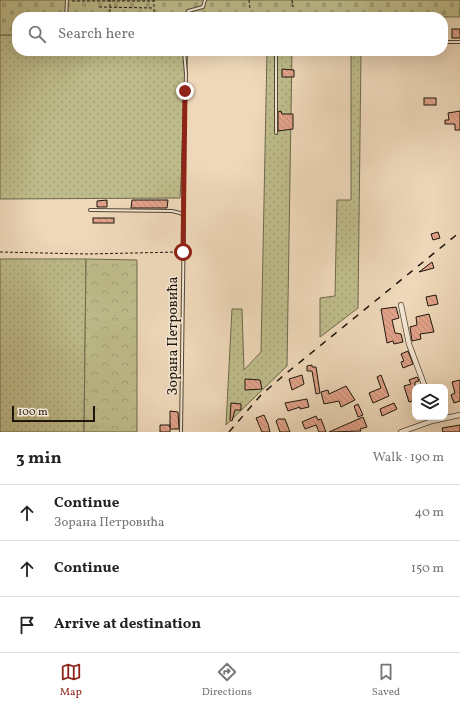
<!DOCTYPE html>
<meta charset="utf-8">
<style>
:root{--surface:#fff;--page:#f6f6f6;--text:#222;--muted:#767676;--line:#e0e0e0;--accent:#8f2418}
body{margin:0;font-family:Vollkorn,serif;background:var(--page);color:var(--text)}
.controls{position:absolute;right:12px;bottom:12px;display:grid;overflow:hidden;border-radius:8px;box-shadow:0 4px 16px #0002}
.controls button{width:36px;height:36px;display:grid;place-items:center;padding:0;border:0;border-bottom:1px solid var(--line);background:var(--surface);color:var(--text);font:20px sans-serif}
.scale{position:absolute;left:12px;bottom:10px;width:83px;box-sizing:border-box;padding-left:4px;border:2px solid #1d160c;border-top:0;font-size:11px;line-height:14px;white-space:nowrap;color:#1d160c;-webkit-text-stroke:3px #f4e6d2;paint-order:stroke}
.stop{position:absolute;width:12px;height:12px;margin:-9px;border:3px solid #8f2418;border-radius:50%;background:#fff}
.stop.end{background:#8f2418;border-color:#fff;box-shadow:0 1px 4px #0008}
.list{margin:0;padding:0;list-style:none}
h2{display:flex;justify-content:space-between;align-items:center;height:52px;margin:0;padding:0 16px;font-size:17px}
h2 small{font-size:13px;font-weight:400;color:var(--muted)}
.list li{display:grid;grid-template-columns:26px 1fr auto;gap:12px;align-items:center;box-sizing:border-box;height:56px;padding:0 16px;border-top:1px solid var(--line)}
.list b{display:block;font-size:15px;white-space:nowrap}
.list p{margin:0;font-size:13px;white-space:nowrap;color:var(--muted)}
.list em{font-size:13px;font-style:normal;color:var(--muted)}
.icon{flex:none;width:22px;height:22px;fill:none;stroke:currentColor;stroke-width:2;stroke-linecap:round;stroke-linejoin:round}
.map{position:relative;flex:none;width:460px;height:432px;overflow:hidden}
.search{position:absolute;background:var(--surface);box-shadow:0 4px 16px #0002;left:12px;right:12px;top:12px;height:44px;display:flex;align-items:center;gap:10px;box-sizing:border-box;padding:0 14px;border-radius:16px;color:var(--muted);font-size:15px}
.sheet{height:220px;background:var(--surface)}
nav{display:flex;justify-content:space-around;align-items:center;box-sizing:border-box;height:56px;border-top:1px solid var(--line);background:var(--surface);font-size:11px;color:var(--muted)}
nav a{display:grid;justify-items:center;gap:2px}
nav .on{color:var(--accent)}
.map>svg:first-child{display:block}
</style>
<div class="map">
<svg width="460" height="432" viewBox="0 0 460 432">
<defs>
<pattern id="grass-dots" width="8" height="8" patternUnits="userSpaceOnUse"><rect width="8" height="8" fill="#bfbc8b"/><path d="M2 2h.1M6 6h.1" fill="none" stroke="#a4a177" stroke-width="1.8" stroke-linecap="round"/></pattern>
<pattern id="forest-crowns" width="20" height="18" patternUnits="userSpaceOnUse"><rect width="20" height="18" fill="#bfbc8b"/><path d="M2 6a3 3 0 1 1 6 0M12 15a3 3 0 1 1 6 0" fill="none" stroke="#a4a177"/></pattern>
<pattern id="cemetery-stones" width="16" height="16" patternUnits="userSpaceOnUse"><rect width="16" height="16" fill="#bfbc8b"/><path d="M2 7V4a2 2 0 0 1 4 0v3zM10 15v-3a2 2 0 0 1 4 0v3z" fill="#a4a177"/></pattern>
<pattern id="building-back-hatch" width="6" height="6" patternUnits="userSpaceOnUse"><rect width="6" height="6" fill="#e3a38b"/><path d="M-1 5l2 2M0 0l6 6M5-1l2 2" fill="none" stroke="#c28c77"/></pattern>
</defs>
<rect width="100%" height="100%" fill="#eed8b9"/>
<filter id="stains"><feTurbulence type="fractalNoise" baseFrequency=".005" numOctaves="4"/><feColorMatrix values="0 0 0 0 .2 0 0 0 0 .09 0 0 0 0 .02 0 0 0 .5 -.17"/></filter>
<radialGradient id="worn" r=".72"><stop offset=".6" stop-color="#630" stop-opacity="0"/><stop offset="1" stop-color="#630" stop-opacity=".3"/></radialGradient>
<g fill="url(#grass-dots)" stroke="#6e694c">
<path d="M 0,35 L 17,35 L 17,51 L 188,51 L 180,198 L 0,199 Z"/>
<path d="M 267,51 L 292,51 L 287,366 L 226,425 L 232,309 L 242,309 L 244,370 L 261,352 Z"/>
<path d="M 351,51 L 361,51 L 358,308 L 320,337 L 320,298 L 335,296 L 337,200 L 351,200 Z"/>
<path d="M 0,259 L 86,259 L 84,432 L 0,432 Z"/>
</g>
<path fill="url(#forest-crowns)" stroke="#6e694c" d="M 86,259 L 137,260 L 137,432 L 84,432 Z"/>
<path fill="url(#cemetery-stones)" stroke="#6e694c" d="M 0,0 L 460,0 L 460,17 L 189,15 L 189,17 L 17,17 L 17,35 L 0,35 Z"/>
<g fill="url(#building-back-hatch)" stroke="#1d160c">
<rect x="452" y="29" width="8" height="9"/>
<path d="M 282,69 L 294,70 L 294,77 L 282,77 Z"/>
<rect x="424" y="98" width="12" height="7"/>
<path d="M 281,111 L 282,114 L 293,114 L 293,129 L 278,131 L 278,112 Z"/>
<path d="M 460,111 L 460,130 L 455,130 L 455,124 L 445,124 L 445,120 L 449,120 L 448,113 Z"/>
<path d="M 107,200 L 107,207 L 97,207 L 97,201 Z"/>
<path d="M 132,200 L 168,200 L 167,208 L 131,208 Z"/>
<rect x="93" y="218" width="21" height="5"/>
<path d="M 438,232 L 440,238 L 433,240 L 431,234 Z"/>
<path d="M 432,262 L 434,268 L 419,272 Z"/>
<path d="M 436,295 L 438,304 L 428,306 L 426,297 Z"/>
<path d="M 396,307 L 399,318 L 392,320 L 395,333 L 401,334 L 403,342 L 394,344 L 393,341 L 387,343 L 381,309 Z"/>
<path d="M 429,314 L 434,332 L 420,334 L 421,339 L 412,341 L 410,327 L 417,325 L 416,317 Z"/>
<path d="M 408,351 L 413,364 L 403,368 L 401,362 L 404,361 L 401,354 Z"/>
<path d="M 312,365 L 312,367 L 316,367 L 320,393 L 316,394 L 312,371 L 307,371 L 307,366 Z"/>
<path d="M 302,375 L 304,384 L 292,390 L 289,379 Z"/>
<path d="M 381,375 L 389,396 L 373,403 L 369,393 L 381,388 L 377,377 Z"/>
<path d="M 417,377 L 419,381 L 415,382 L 415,400 L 409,402 L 404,386 L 411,384 L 409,380 Z"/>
<path d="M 245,379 L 260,380 L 262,389 L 245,390 Z"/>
<path d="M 460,380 L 460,401 L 454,403 L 451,395 L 455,393 L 452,382 Z"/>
<path d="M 346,386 L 355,400 L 341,407 L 339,401 L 324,404 L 321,392 L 328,390 L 329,394 Z"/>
<path d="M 307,399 L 309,407 L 300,409 L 300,407 L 288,411 L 285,403 Z"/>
<path d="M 231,403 L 241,404 L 241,410 L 235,410 L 232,421 L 230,420 Z"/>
<path d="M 394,403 L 397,409 L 382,416 L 380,409 Z"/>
<path d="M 358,404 L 363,415 L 358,417 L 354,406 Z"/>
<path d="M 170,411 L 178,412 L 179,429 L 170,429 L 170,432 L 160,432 L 160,425 L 170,425 L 170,428 Z"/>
<path d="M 264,415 L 268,424 L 270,432 L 262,432 L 256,418 Z"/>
<path d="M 316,416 L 318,420 L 321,419 L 326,432 L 319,432 L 316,425 L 305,429 L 302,422 Z"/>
<path d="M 363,417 L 367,427 L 360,429 L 361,431 L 329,432 Z"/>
<path d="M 278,419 L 285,419 L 290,432 L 280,432 L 276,421 Z"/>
<path d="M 460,425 L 460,432 L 443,432 L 442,428 Z"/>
</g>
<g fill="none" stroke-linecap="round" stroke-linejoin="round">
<defs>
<g id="lane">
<path d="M 66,17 L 67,0"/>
<path d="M 186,17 L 188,11 L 203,7 L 205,0"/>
<path d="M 443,42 L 460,42"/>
<path d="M 276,133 L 276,51"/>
<path d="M 90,210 L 172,211 L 180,213 L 184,216"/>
<path d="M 181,432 L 184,216 L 183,167 L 186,74 L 184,51"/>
</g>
<g id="street">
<path d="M 401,305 L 409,344 L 425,387"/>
<path d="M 401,432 L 432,421 L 460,415"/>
</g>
</defs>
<use href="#lane" stroke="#514637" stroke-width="4"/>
<use href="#street" stroke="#514637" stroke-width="6"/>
<g stroke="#1d160c" stroke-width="1" stroke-dasharray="3 2" stroke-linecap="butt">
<path d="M 249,0 L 250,9"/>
<path d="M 292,0 L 293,7"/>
<path d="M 72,1 L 154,1"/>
<path d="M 99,7 L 154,8"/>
<path d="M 71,13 L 154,14"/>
<path d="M 110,17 L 110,0"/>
<path d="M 154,17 L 154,0"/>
<path d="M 0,252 L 88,254 L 179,252"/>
</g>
<use href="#lane" stroke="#f4e6d2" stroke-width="2"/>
<use href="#street" stroke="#f4e6d2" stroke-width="4.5"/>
<path stroke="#1d160c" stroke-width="1.5" stroke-dasharray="7 7" stroke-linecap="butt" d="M 229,432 L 261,395 L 283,376 L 460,232"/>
</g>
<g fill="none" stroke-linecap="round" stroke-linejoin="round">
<path stroke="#8f2418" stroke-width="5" d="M 183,252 L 185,91"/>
</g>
<g text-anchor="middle" stroke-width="3" stroke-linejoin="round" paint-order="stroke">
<g font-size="14" fill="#1d160c" stroke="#f4e6d2">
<text transform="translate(172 336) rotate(-90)" y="5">Зорана Петровића</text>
</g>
</g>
<rect width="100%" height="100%" filter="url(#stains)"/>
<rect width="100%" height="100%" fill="url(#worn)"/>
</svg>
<div class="controls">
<button><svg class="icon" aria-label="layers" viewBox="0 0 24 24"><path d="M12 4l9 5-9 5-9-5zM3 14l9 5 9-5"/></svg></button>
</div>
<div class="scale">100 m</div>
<div class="stop" style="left:183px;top:252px"></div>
<div class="stop end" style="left:185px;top:91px"></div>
<div class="search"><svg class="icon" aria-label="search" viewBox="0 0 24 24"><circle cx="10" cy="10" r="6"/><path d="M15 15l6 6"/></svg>Search here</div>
</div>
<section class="sheet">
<h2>3 min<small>Walk · 190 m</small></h2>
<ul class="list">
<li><svg class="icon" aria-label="ahead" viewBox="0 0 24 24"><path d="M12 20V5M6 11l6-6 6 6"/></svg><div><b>Continue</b><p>Зорана Петровића</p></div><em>40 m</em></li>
<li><svg class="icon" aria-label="ahead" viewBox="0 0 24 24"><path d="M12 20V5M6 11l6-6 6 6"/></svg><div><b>Continue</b></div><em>150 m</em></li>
<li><svg class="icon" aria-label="arrive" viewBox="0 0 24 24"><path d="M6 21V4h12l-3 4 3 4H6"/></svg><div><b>Arrive at destination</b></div></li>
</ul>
</section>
<nav>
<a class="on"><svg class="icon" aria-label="map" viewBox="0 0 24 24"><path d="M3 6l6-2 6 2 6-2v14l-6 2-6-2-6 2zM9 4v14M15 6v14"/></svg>Map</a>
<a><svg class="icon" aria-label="directions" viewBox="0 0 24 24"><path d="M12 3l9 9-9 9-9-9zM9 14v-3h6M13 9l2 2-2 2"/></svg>Directions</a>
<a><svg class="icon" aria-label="saved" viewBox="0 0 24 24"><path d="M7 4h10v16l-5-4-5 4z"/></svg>Saved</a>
</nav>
